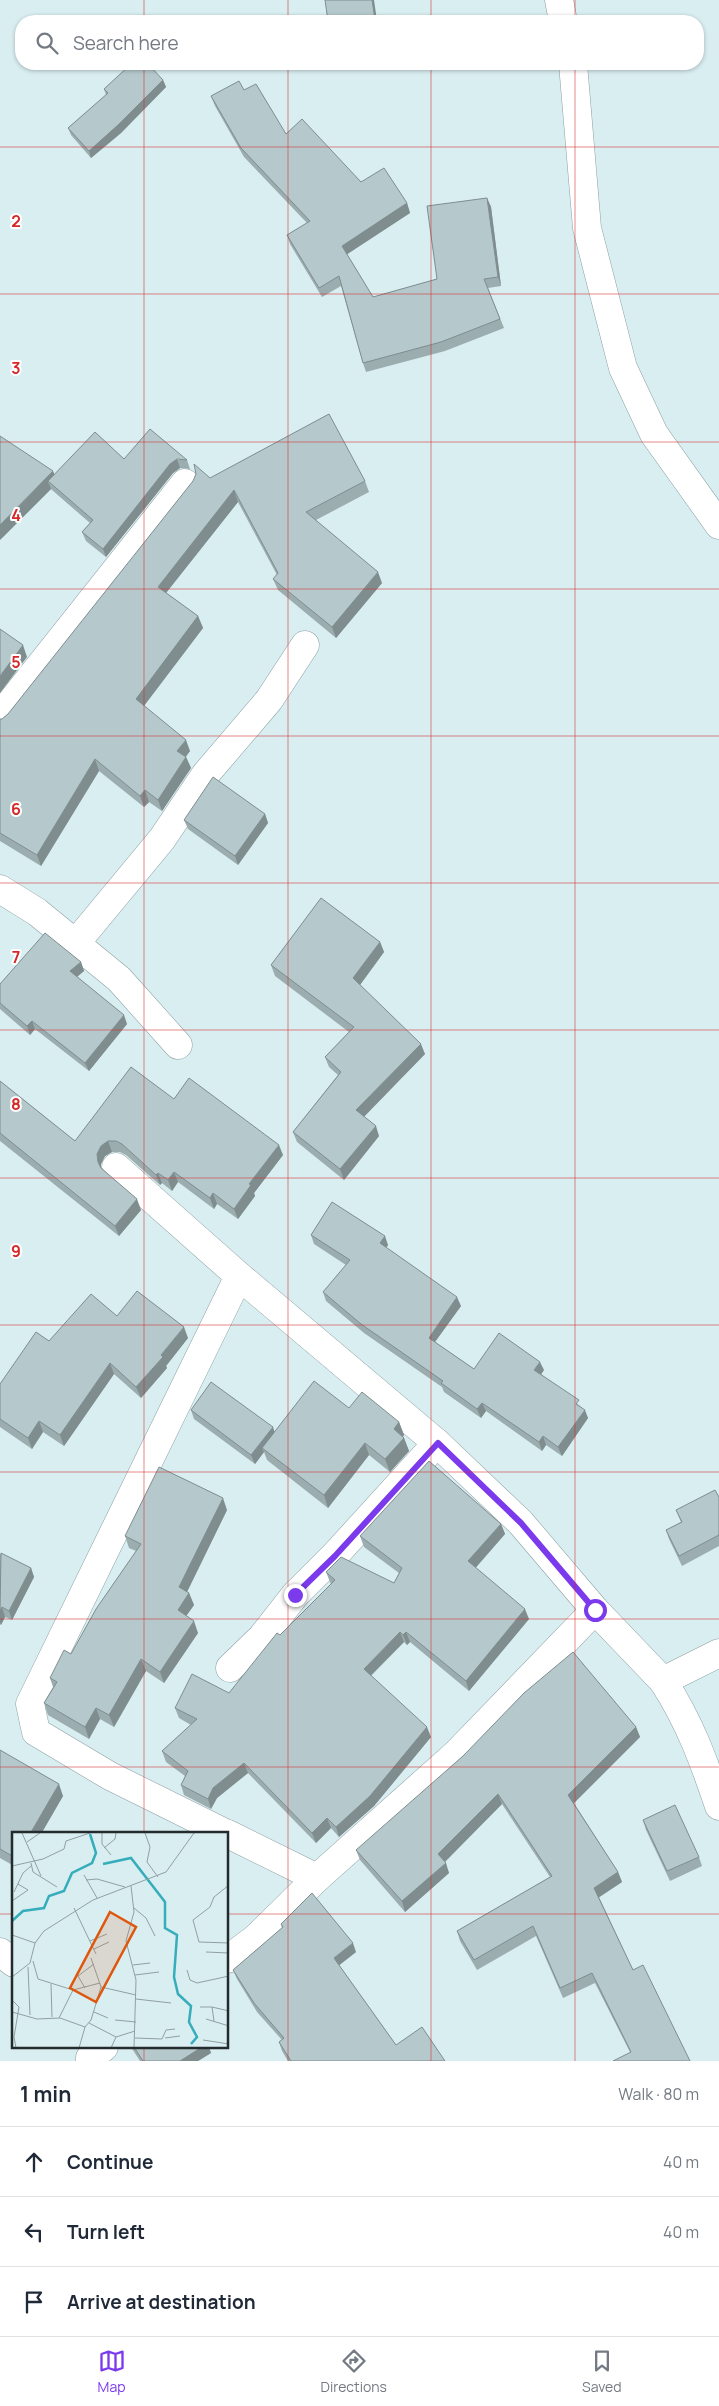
<!DOCTYPE html>
<meta charset="utf-8">
<style>
:root{--surface:#fff;--page:#f6f6f7;--text:#1f2937;--muted:#747a83;--line:#e0e1e3;--accent:#7c3aed}
body{margin:0;font-family:Manrope,sans-serif;background:var(--page);color:var(--text)}
.stop{position:absolute;width:15px;height:15px;margin:-11px;border:4px solid #7c3aed;border-radius:50%;background:#fff}
.stop.end{background:#7c3aed;border-color:#fff;box-shadow:0 1px 5px #0008}
.list{margin:0;padding:0;list-style:none}
h2{display:flex;justify-content:space-between;align-items:center;height:65px;margin:0;padding:0 20px;font-size:21px}
h2 small{font-size:16px;font-weight:400;color:var(--muted)}
.list li{display:grid;grid-template-columns:32px 1fr auto;gap:15px;align-items:center;box-sizing:border-box;height:70px;padding:0 20px;border-top:1px solid var(--line)}
.list b{display:block;font-size:19px;white-space:nowrap}
.list em{font-size:16px;font-style:normal;color:var(--muted)}
.icon{flex:none;width:28px;height:28px;fill:none;stroke:currentColor;stroke-width:2;stroke-linecap:round;stroke-linejoin:round}
.map{position:relative;flex:none;width:719px;height:2061px;overflow:hidden}
.search{position:absolute;background:var(--surface);box-shadow:0 1px 4px #0004;left:15px;right:15px;top:15px;height:55px;display:flex;align-items:center;gap:12px;box-sizing:border-box;padding:0 18px;border-radius:20px;color:var(--muted);font-size:19px}
.sheet{height:275px;background:var(--surface)}
nav{display:flex;justify-content:space-around;align-items:center;box-sizing:border-box;height:70px;border-top:1px solid var(--line);background:var(--surface);font-size:14px;color:var(--muted)}
nav a{display:grid;justify-items:center;gap:2px}
nav .on{color:var(--accent)}
.map>svg:first-child{display:block}
</style>
<div class="map">
<svg width="719" height="2061" viewBox="0 0 719 2061">
<rect width="100%" height="100%" fill="#d9eef1"/>
<g fill="none" stroke-linecap="round" stroke-linejoin="round">
<defs>
<g id="minor">
<path d="M 559,0 L 563,21"/>
<path d="M 573,64 L 587,228 L 623,368 L 654,434 L 719,525"/>
<path d="M 0,716 L 185,483"/>
<path d="M 0,889 L 37,912 L 119,979 L 178,1045"/>
<path d="M 75,944 L 162,839 L 205,775 L 269,700 L 305,645"/>
<path d="M 116,1167 L 239,1276 L 437,1443 L 521,1523 L 595,1610 L 663,1681 L 719,1653"/>
<path d="M 230,1668 L 262,1637 L 295,1595 L 335,1555 L 437,1443"/>
<path d="M 663,1681 C 690,1723 703,1759 719,1806"/>
<path d="M 227,1834 L 110,1776 L 36,1732 L 30,1704 L 239,1276"/>
<path d="M 228,1834 L 317,1878"/>
<path d="M 0,1952 L 14,1963"/>
<path d="M 228,1959 L 256,1938 L 317,1878 L 456,1754 L 595,1610"/>
<path d="M 90,2061 L 90,2058 L 104,2047"/>
</g>
</defs>
<use href="#minor" stroke="#8c9fa2" stroke-width="29"/>
<use href="#minor" stroke="#fff" stroke-width="28"/>
</g>
<g fill="#9cadaf">
<path d="M 163,80 L 166,87 L 121,133 L 91,158 L 71,135 L 68,128 L 106,95 L 104,89 Z"/>
<path d="M 244,90 L 286,134 L 361,182 L 407,203 L 410,213 L 347,254 L 373,297 L 437,279 L 487,198 L 491,207 L 501,286 L 488,288 L 504,328 L 445,351 L 366,372 L 363,363 L 341,286 L 322,297 L 290,244 L 287,235 L 307,223 L 244,157 L 215,106 L 211,96 Z"/>
<path d="M 124,459 L 187,460 L 190,469 L 180,468 L 173,473 L 106,557 L 86,541 L 82,532 L 90,523 L 52,490 L 51,489 L 0,540 L 55,475 Z"/>
<path d="M 210,478 L 365,481 L 369,492 L 316,520 L 382,583 L 336,638 L 278,590 L 273,579 L 277,575 L 238,502 L 166,593 L 198,616 L 203,628 L 144,706 L 190,751 L 186,757 L 191,768 L 162,811 L 149,802 L 144,807 L 99,771 L 41,866 L 0,841 L 0,719 L 2,719 L 8,714 Z"/>
<path d="M 265,814 L 268,823 L 238,865 L 188,829 L 184,820 Z"/>
<path d="M 380,942 L 384,952 L 360,985 L 425,1054 L 364,1116 L 379,1136 L 344,1180 L 297,1142 L 293,1132 L 338,1075 L 329,1067 L 325,1057 L 349,1032 L 275,976 L 271,965 Z"/>
<path d="M 81,962 L 84,971 L 77,977 L 127,1024 L 89,1071 L 35,1029 L 30,1035 L 0,1009 L 0,984 Z"/>
<path d="M 0,1081 L 75,1141 L 174,1099 L 283,1155 L 254,1193 L 255,1196 L 238,1219 L 217,1204 L 214,1209 L 178,1182 L 172,1191 L 162,1183 L 160,1185 L 126,1155 L 120,1152 L 112,1152 L 105,1156 L 101,1164 L 101,1167 L 141,1210 L 119,1236 L 0,1141 Z"/>
<path d="M 311,1235 L 388,1245 L 386,1248 L 461,1306 L 435,1342 L 474,1369 L 544,1370 L 541,1374 L 581,1407 L 588,1418 L 562,1456 L 546,1445 L 542,1451 L 486,1411 L 481,1418 L 444,1392 L 442,1387 L 364,1333 L 326,1301 L 323,1292 L 346,1265 L 314,1244 Z"/>
<path d="M 117,1316 L 188,1338 L 166,1366 L 167,1368 L 141,1398 L 114,1374 L 64,1446 L 43,1432 L 32,1449 L 0,1427 L 0,1384 L 49,1341 Z"/>
<path d="M 349,1408 L 399,1422 L 404,1435 L 403,1436 L 404,1438 L 409,1451 L 390,1472 L 369,1455 L 328,1508 L 267,1460 L 264,1452 L 255,1464 L 194,1419 L 191,1410 L 274,1432 Z"/>
<path d="M 719,1497 L 719,1546 L 682,1566 L 669,1539 L 666,1530 L 681,1522 L 676,1510 Z"/>
<path d="M 227,1510 L 187,1592 L 189,1593 L 194,1605 L 186,1616 L 198,1633 L 164,1683 L 146,1671 L 114,1727 L 100,1719 L 89,1739 L 48,1715 L 44,1703 L 53,1687 L 50,1678 L 71,1654 L 136,1551 L 129,1548 L 125,1536 Z"/>
<path d="M 501,1524 L 505,1534 L 475,1568 L 529,1619 L 469,1691 L 410,1642 L 407,1645 L 404,1642 L 371,1676 L 431,1737 L 374,1806 L 339,1837 L 331,1828 L 316,1843 L 248,1773 L 217,1798 L 211,1809 L 184,1795 L 181,1785 L 185,1776 L 166,1762 L 162,1751 L 191,1725 L 179,1718 L 175,1708 L 229,1693 L 280,1635 L 331,1584 L 330,1582 L 326,1572 L 394,1583 L 399,1573 L 364,1547 L 360,1536 Z"/>
<path d="M 0,1554 L 31,1568 L 34,1577 L 12,1620 L 5,1617 L 1,1625 L 0,1624 Z"/>
<path d="M 636,1727 L 640,1737 L 574,1803 L 618,1872 L 622,1882 L 599,1897 L 633,1970 L 690,2061 L 630,2052 L 595,1983 L 563,1998 L 536,1936 L 477,1970 L 460,1941 L 457,1931 L 550,1877 L 502,1804 L 444,1862 L 449,1873 L 405,1912 L 360,1860 L 356,1850 Z"/>
<path d="M 0,1750 L 63,1796 L 41,1834 L 14,1834 L 14,1866 L 0,1858 Z"/>
<path d="M 643,1820 L 699,1857 L 702,1866 L 670,1881 L 646,1830 Z"/>
<path d="M 281,1924 L 356,1952 L 339,1965 L 396,2045 L 445,2061 L 288,2061 L 282,2051 L 279,2042 L 282,2040 L 257,2012 L 237,1979 L 233,1970 L 282,1928 Z"/>
<path d="M 131,2047 L 209,2047 L 211,2053 L 198,2061 L 140,2061 Z"/>
</g>
<g fill="#7f8d8f">
<path d="M 372,0 L 374,0 L 377,21 L 376,21 L 375,20 Z"/>
<path d="M 163,80 L 166,87 L 121,133 L 91,158 L 89,151 Z"/>
<path d="M 487,198 L 491,207 L 501,286 L 498,277 Z"/>
<path d="M 407,203 L 410,213 L 346,255 L 342,246 Z"/>
<path d="M 177,459 L 180,468 L 173,473 L 106,557 L 103,549 L 170,464 Z"/>
<path d="M 53,471 L 58,482 L 48,481 L 51,489 L 0,540 L 0,525 Z"/>
<path d="M 234,490 L 238,502 L 162,598 L 158,587 Z"/>
<path d="M 378,572 L 382,583 L 336,638 L 332,627 Z"/>
<path d="M 198,616 L 203,628 L 140,711 L 136,699 Z"/>
<path d="M 23,645 L 27,657 L 0,693 L 0,676 Z"/>
<path d="M 186,740 L 190,751 L 181,762 L 177,751 Z"/>
<path d="M 186,757 L 191,768 L 162,811 L 158,800 Z"/>
<path d="M 95,759 L 99,771 L 41,866 L 37,855 Z"/>
<path d="M 145,790 L 149,802 L 144,807 L 140,796 Z"/>
<path d="M 265,814 L 268,823 L 238,865 L 235,856 Z"/>
<path d="M 380,942 L 384,952 L 357,989 L 353,978 Z"/>
<path d="M 81,962 L 84,971 L 73,980 L 70,971 Z"/>
<path d="M 124,1015 L 127,1024 L 89,1071 L 85,1063 Z"/>
<path d="M 32,1021 L 35,1029 L 30,1035 L 27,1026 Z"/>
<path d="M 421,1044 L 425,1054 L 360,1121 L 356,1110 Z"/>
<path d="M 376,1126 L 379,1136 L 344,1180 L 340,1169 Z"/>
<path d="M 108,1141 L 112,1152 L 105,1156 L 101,1164 L 101,1172 L 98,1162 L 97,1154 L 101,1146 Z"/>
<path d="M 279,1145 L 283,1155 L 254,1193 L 255,1196 L 238,1219 L 234,1209 L 249,1184 Z"/>
<path d="M 174,1172 L 178,1182 L 172,1191 L 168,1180 Z"/>
<path d="M 158,1173 L 162,1183 L 160,1185 L 156,1175 Z"/>
<path d="M 213,1193 L 217,1204 L 214,1209 L 210,1198 Z"/>
<path d="M 137,1199 L 141,1210 L 119,1236 L 115,1226 Z"/>
<path d="M 385,1236 L 388,1245 L 383,1252 L 380,1243 Z"/>
<path d="M 457,1297 L 461,1306 L 432,1346 L 429,1338 Z"/>
<path d="M 184,1327 L 188,1338 L 166,1366 L 167,1368 L 141,1398 L 136,1387 Z"/>
<path d="M 540,1362 L 544,1370 L 538,1379 L 534,1370 Z"/>
<path d="M 110,1363 L 114,1374 L 64,1446 L 60,1435 Z"/>
<path d="M 482,1403 L 486,1411 L 481,1418 L 477,1409 Z"/>
<path d="M 585,1410 L 588,1418 L 562,1456 L 558,1447 Z"/>
<path d="M 39,1421 L 43,1432 L 32,1449 L 28,1438 Z"/>
<path d="M 399,1422 L 404,1435 L 399,1441 L 394,1429 Z"/>
<path d="M 273,1427 L 276,1436 L 262,1448 L 264,1452 L 255,1464 L 251,1455 Z"/>
<path d="M 543,1436 L 546,1445 L 542,1451 L 539,1442 Z"/>
<path d="M 404,1438 L 409,1451 L 390,1472 L 385,1459 Z"/>
<path d="M 365,1443 L 369,1455 L 328,1508 L 324,1495 Z"/>
<path d="M 223,1498 L 227,1510 L 184,1598 L 179,1587 Z"/>
<path d="M 501,1524 L 505,1534 L 472,1572 L 468,1561 Z"/>
<path d="M 31,1568 L 34,1577 L 12,1620 L 9,1611 Z"/>
<path d="M 189,1593 L 194,1605 L 182,1622 L 178,1610 Z"/>
<path d="M 2,1607 L 5,1617 L 1,1625 L 0,1622 L 0,1611 Z"/>
<path d="M 525,1609 L 529,1619 L 469,1691 L 466,1681 Z"/>
<path d="M 194,1621 L 198,1633 L 164,1683 L 160,1672 Z"/>
<path d="M 400,1632 L 404,1642 L 367,1679 L 364,1669 Z"/>
<path d="M 406,1632 L 410,1642 L 407,1645 L 403,1635 Z"/>
<path d="M 141,1659 L 146,1671 L 114,1727 L 109,1715 Z"/>
<path d="M 96,1708 L 100,1719 L 89,1739 L 85,1727 Z"/>
<path d="M 427,1727 L 431,1737 L 374,1806 L 339,1837 L 336,1827 Z"/>
<path d="M 636,1727 L 640,1737 L 572,1805 L 568,1795 Z"/>
<path d="M 244,1763 L 248,1773 L 217,1798 L 211,1809 L 208,1799 L 213,1788 Z"/>
<path d="M 59,1784 L 63,1796 L 41,1834 L 30,1834 Z"/>
<path d="M 498,1794 L 502,1804 L 442,1865 L 438,1854 Z"/>
<path d="M 327,1818 L 331,1828 L 316,1843 L 312,1833 Z"/>
<path d="M 446,1863 L 449,1873 L 405,1912 L 402,1901 Z"/>
<path d="M 618,1872 L 622,1882 L 598,1898 L 594,1888 Z"/>
<path d="M 353,1943 L 356,1952 L 337,1967 L 334,1958 Z"/>
<path d="M 202,2047 L 209,2047 L 211,2053 L 198,2061 L 180,2061 Z"/>
</g>
<g fill="#b5c9cc" stroke="#7f8d8f">
<path d="M 325,0 L 372,0 L 375,20 L 366,21 L 328,21 Z"/>
<path d="M 131,64 L 148,64 L 163,80 L 118,125 L 89,151 L 68,128 L 108,93 L 104,89 Z"/>
<path d="M 239,81 L 244,90 L 256,84 L 286,134 L 302,119 L 361,182 L 384,168 L 407,203 L 342,246 L 373,297 L 437,279 L 427,206 L 487,198 L 498,277 L 484,279 L 500,319 L 441,342 L 363,363 L 339,276 L 319,288 L 287,235 L 310,221 L 241,148 L 211,96 Z"/>
<path d="M 329,414 L 365,481 L 306,512 L 378,572 L 332,627 L 273,579 L 278,573 L 234,490 L 158,587 L 198,616 L 136,699 L 186,740 L 177,751 L 186,757 L 158,800 L 145,790 L 140,796 L 95,759 L 37,855 L 0,833 L 0,719 L 2,719 L 8,714 L 193,481 L 196,474 L 194,464 L 210,478 Z"/>
<path d="M 150,429 L 187,460 L 177,459 L 170,464 L 103,549 L 82,532 L 93,520 L 48,481 L 95,432 L 124,459 Z"/>
<path d="M 0,436 L 53,471 L 0,525 Z"/>
<path d="M 0,629 L 23,645 L 0,676 Z"/>
<path d="M 213,777 L 265,814 L 235,856 L 184,820 Z"/>
<path d="M 321,898 L 380,942 L 353,978 L 421,1044 L 356,1110 L 376,1126 L 340,1169 L 293,1132 L 341,1072 L 325,1057 L 354,1027 L 271,965 Z"/>
<path d="M 45,933 L 81,962 L 70,971 L 124,1015 L 85,1063 L 32,1021 L 27,1026 L 0,1003 L 0,984 Z"/>
<path d="M 131,1067 L 174,1099 L 189,1078 L 279,1145 L 249,1184 L 251,1185 L 234,1209 L 213,1193 L 210,1198 L 174,1172 L 168,1180 L 158,1173 L 156,1175 L 122,1144 L 116,1141 L 108,1141 L 101,1146 L 97,1154 L 98,1162 L 101,1168 L 137,1199 L 115,1226 L 0,1133 L 0,1081 L 75,1141 Z"/>
<path d="M 332,1202 L 385,1236 L 380,1243 L 457,1297 L 429,1338 L 474,1369 L 499,1333 L 540,1362 L 534,1370 L 579,1400 L 576,1404 L 585,1410 L 558,1447 L 543,1436 L 539,1442 L 482,1403 L 477,1409 L 441,1383 L 443,1381 L 361,1324 L 323,1292 L 350,1260 L 311,1235 Z"/>
<path d="M 137,1291 L 184,1327 L 161,1355 L 163,1357 L 136,1387 L 110,1363 L 60,1435 L 39,1421 L 28,1438 L 0,1419 L 0,1384 L 36,1332 L 49,1341 L 91,1294 L 117,1316 Z"/>
<path d="M 314,1381 L 349,1408 L 362,1392 L 399,1422 L 394,1429 L 404,1438 L 385,1459 L 365,1443 L 324,1495 L 262,1448 Z"/>
<path d="M 211,1382 L 273,1427 L 251,1455 L 191,1410 Z"/>
<path d="M 429,1461 L 501,1524 L 468,1561 L 525,1609 L 466,1681 L 406,1632 L 403,1635 L 400,1632 L 364,1669 L 427,1727 L 370,1796 L 336,1827 L 327,1818 L 312,1833 L 244,1763 L 213,1788 L 208,1799 L 181,1785 L 188,1771 L 162,1751 L 197,1719 L 175,1708 L 192,1674 L 229,1693 L 277,1633 L 280,1635 L 335,1580 L 326,1572 L 341,1557 L 394,1583 L 402,1568 L 360,1536 Z"/>
<path d="M 159,1467 L 223,1498 L 179,1587 L 189,1593 L 178,1610 L 194,1621 L 160,1672 L 141,1659 L 109,1715 L 96,1708 L 85,1727 L 44,1703 L 57,1682 L 50,1678 L 64,1650 L 71,1654 L 96,1609 L 141,1544 L 125,1536 Z"/>
<path d="M 715,1490 L 719,1497 L 719,1535 L 679,1556 L 666,1530 L 682,1522 L 676,1510 Z"/>
<path d="M 1,1553 L 31,1568 L 9,1611 L 2,1607 L 0,1611 Z"/>
<path d="M 573,1652 L 636,1727 L 568,1795 L 618,1872 L 594,1888 L 633,1970 L 643,1965 L 690,2061 L 613,2061 L 631,2052 L 592,1973 L 560,1988 L 533,1926 L 474,1960 L 457,1931 L 552,1876 L 498,1794 L 438,1854 L 446,1863 L 402,1901 L 356,1850 L 463,1756 L 524,1693 Z"/>
<path d="M 0,1750 L 59,1784 L 30,1834 L 14,1834 L 14,1857 L 0,1849 Z"/>
<path d="M 675,1805 L 699,1857 L 667,1871 L 643,1820 Z"/>
<path d="M 312,1893 L 353,1943 L 334,1958 L 396,2045 L 422,2027 L 445,2061 L 291,2061 L 279,2042 L 284,2038 L 254,2003 L 233,1970 L 283,1927 L 281,1924 Z"/>
<path d="M 134,2047 L 202,2047 L 180,2061 L 143,2061 Z"/>
</g>
<g fill="none" stroke-linecap="round" stroke-linejoin="round">
<path stroke="#7c3aed" stroke-width="6" d="M 295,1595 L 335,1556 L 438,1443 L 521,1523 L 595,1610"/>
</g>
<path fill="none" stroke="#d62828" stroke-width="1" stroke-opacity="0.55" d="M 144,0 L 144,21M 288,0 L 288,21M 431,0 L 431,21M 575,0 L 575,21M 144,64 L 144,1834M 288,64 L 288,2061M 431,64 L 431,2061M 575,64 L 575,2061M 0,147 L 719,147M 0,294 L 719,294M 0,442 L 719,442M 0,589 L 719,589M 0,736 L 719,736M 0,883 L 719,883M 0,1030 L 719,1030M 0,1178 L 719,1178M 0,1325 L 719,1325M 0,1472 L 719,1472M 0,1619 L 719,1619M 0,1767 L 719,1767M 0,1914 L 14,1914M 228,1914 L 719,1914M 144,2047 L 144,2061"/>
<g transform="translate(12 1832)">
<rect width="216" height="216" fill="#d9eef1"/>
<path fill="none" stroke="#36adbb" stroke-width="2.5" d="M 91,32 L 119,26 L 153,70 L 153,96 L 165,103 L 162,145 L 166,162 L 179,174 L 177,190 L 185,205 L 179,212M 0,89 L 11,79 L 32,76 L 37,64 L 52,59 L 60,41 L 80,31 L 84,21 L 78,2"/>
<path fill="none" stroke="#90a0a2" stroke-width="1" d="M 10,1 L 29,44M 90,1 L 90,12 L 99,23M 133,1 L 138,15 L 135,30 L 146,45M 15,10 L 28,1M 92,16 L 103,7 L 104,1M 19,31 L 21,40 L 45,55M 0,34 L 31,27 L 52,17 L 54,9 L 78,1M 72,43 L 85,66M 74,48 L 85,47 L 113,55M 217,53 L 202,65 L 198,75 L 181,88 L 187,110 L 217,111M 119,54 L 122,80 L 114,109 L 124,148 L 122,216M 2,60 L 11,41 L 19,34M 0,69 L 16,58 L 6,52M 62,76 L 84,122M 122,76 L 134,86 L 143,104M 0,103 L 23,111M 78,109 L 95,102M 82,117 L 97,110M 194,120 L 217,121M 79,126 L 89,155 L 124,163M 21,129 L 26,147 L 61,158M 121,133 L 138,131M 16,135 L 18,183M 175,138 L 178,148 L 185,151 L 217,144M 123,143 L 147,140M 0,145 L 18,131 L 23,111 L 32,99 L 81,68 L 154,40 L 182,1M 39,152 L 40,185M 73,156 L 66,144 L 82,132M 124,167 L 159,171M 0,168 L 7,175 L 2,205 L 4,216M 188,175 L 200,175 L 202,189M 200,175 L 217,179M 0,180 L 25,187 L 48,186 L 73,195 L 79,188 L 89,155M 82,180 L 96,186M 47,186 L 61,158 L 88,151M 194,187 L 217,194M 103,188 L 124,190M 77,191 L 104,205M 123,206 L 150,207 L 154,198 L 163,197M 153,206 L 168,204M 191,208 L 217,212M 67,216 L 73,195M 99,216 L 104,205 L 123,199"/>
<path fill="#de570e" fill-opacity="0.15" stroke="#de570e" stroke-width="2.5" d="M 98,80 L 124,95 L 84,170 L 58,156 Z"/>
<rect width="216" height="216" fill="none" stroke="#232b2c" stroke-width="2.5"/>
</g>
<g font-size="16" text-anchor="middle" font-weight="bold" fill="#d62828" stroke="#fff" stroke-width="4" stroke-linejoin="round" paint-order="stroke">
<text x="16" y="227">2</text>
<text x="16" y="374">3</text>
<text x="16" y="521">4</text>
<text x="16" y="668">5</text>
<text x="16" y="815">6</text>
<text x="16" y="963">7</text>
<text x="16" y="1110">8</text>
<text x="16" y="1257">9</text>
</g>
</svg>
<div class="stop" style="left:595px;top:1610px"></div>
<div class="stop end" style="left:295px;top:1595px"></div>
<div class="search"><svg class="icon" aria-label="search" viewBox="0 0 24 24"><circle cx="10" cy="10" r="6"/><path d="M15 15l6 6"/></svg>Search here</div>
</div>
<section class="sheet">
<h2>1 min<small>Walk · 80 m</small></h2>
<ul class="list">
<li><svg class="icon" aria-label="ahead" viewBox="0 0 24 24"><path d="M12 20V5M6 11l6-6 6 6"/></svg><div><b>Continue</b></div><em>40 m</em></li>
<li><svg class="icon" aria-label="left" viewBox="0 0 24 24"><path d="M17 20v-9H6M10 6l-5 5 5 5"/></svg><div><b>Turn left</b></div><em>40 m</em></li>
<li><svg class="icon" aria-label="arrive" viewBox="0 0 24 24"><path d="M6 21V4h12l-3 4 3 4H6"/></svg><div><b>Arrive at destination</b></div></li>
</ul>
</section>
<nav>
<a class="on"><svg class="icon" aria-label="map" viewBox="0 0 24 24"><path d="M3 6l6-2 6 2 6-2v14l-6 2-6-2-6 2zM9 4v14M15 6v14"/></svg>Map</a>
<a><svg class="icon" aria-label="directions" viewBox="0 0 24 24"><path d="M12 3l9 9-9 9-9-9zM9 14v-3h6M13 9l2 2-2 2"/></svg>Directions</a>
<a><svg class="icon" aria-label="saved" viewBox="0 0 24 24"><path d="M7 4h10v16l-5-4-5 4z"/></svg>Saved</a>
</nav>
